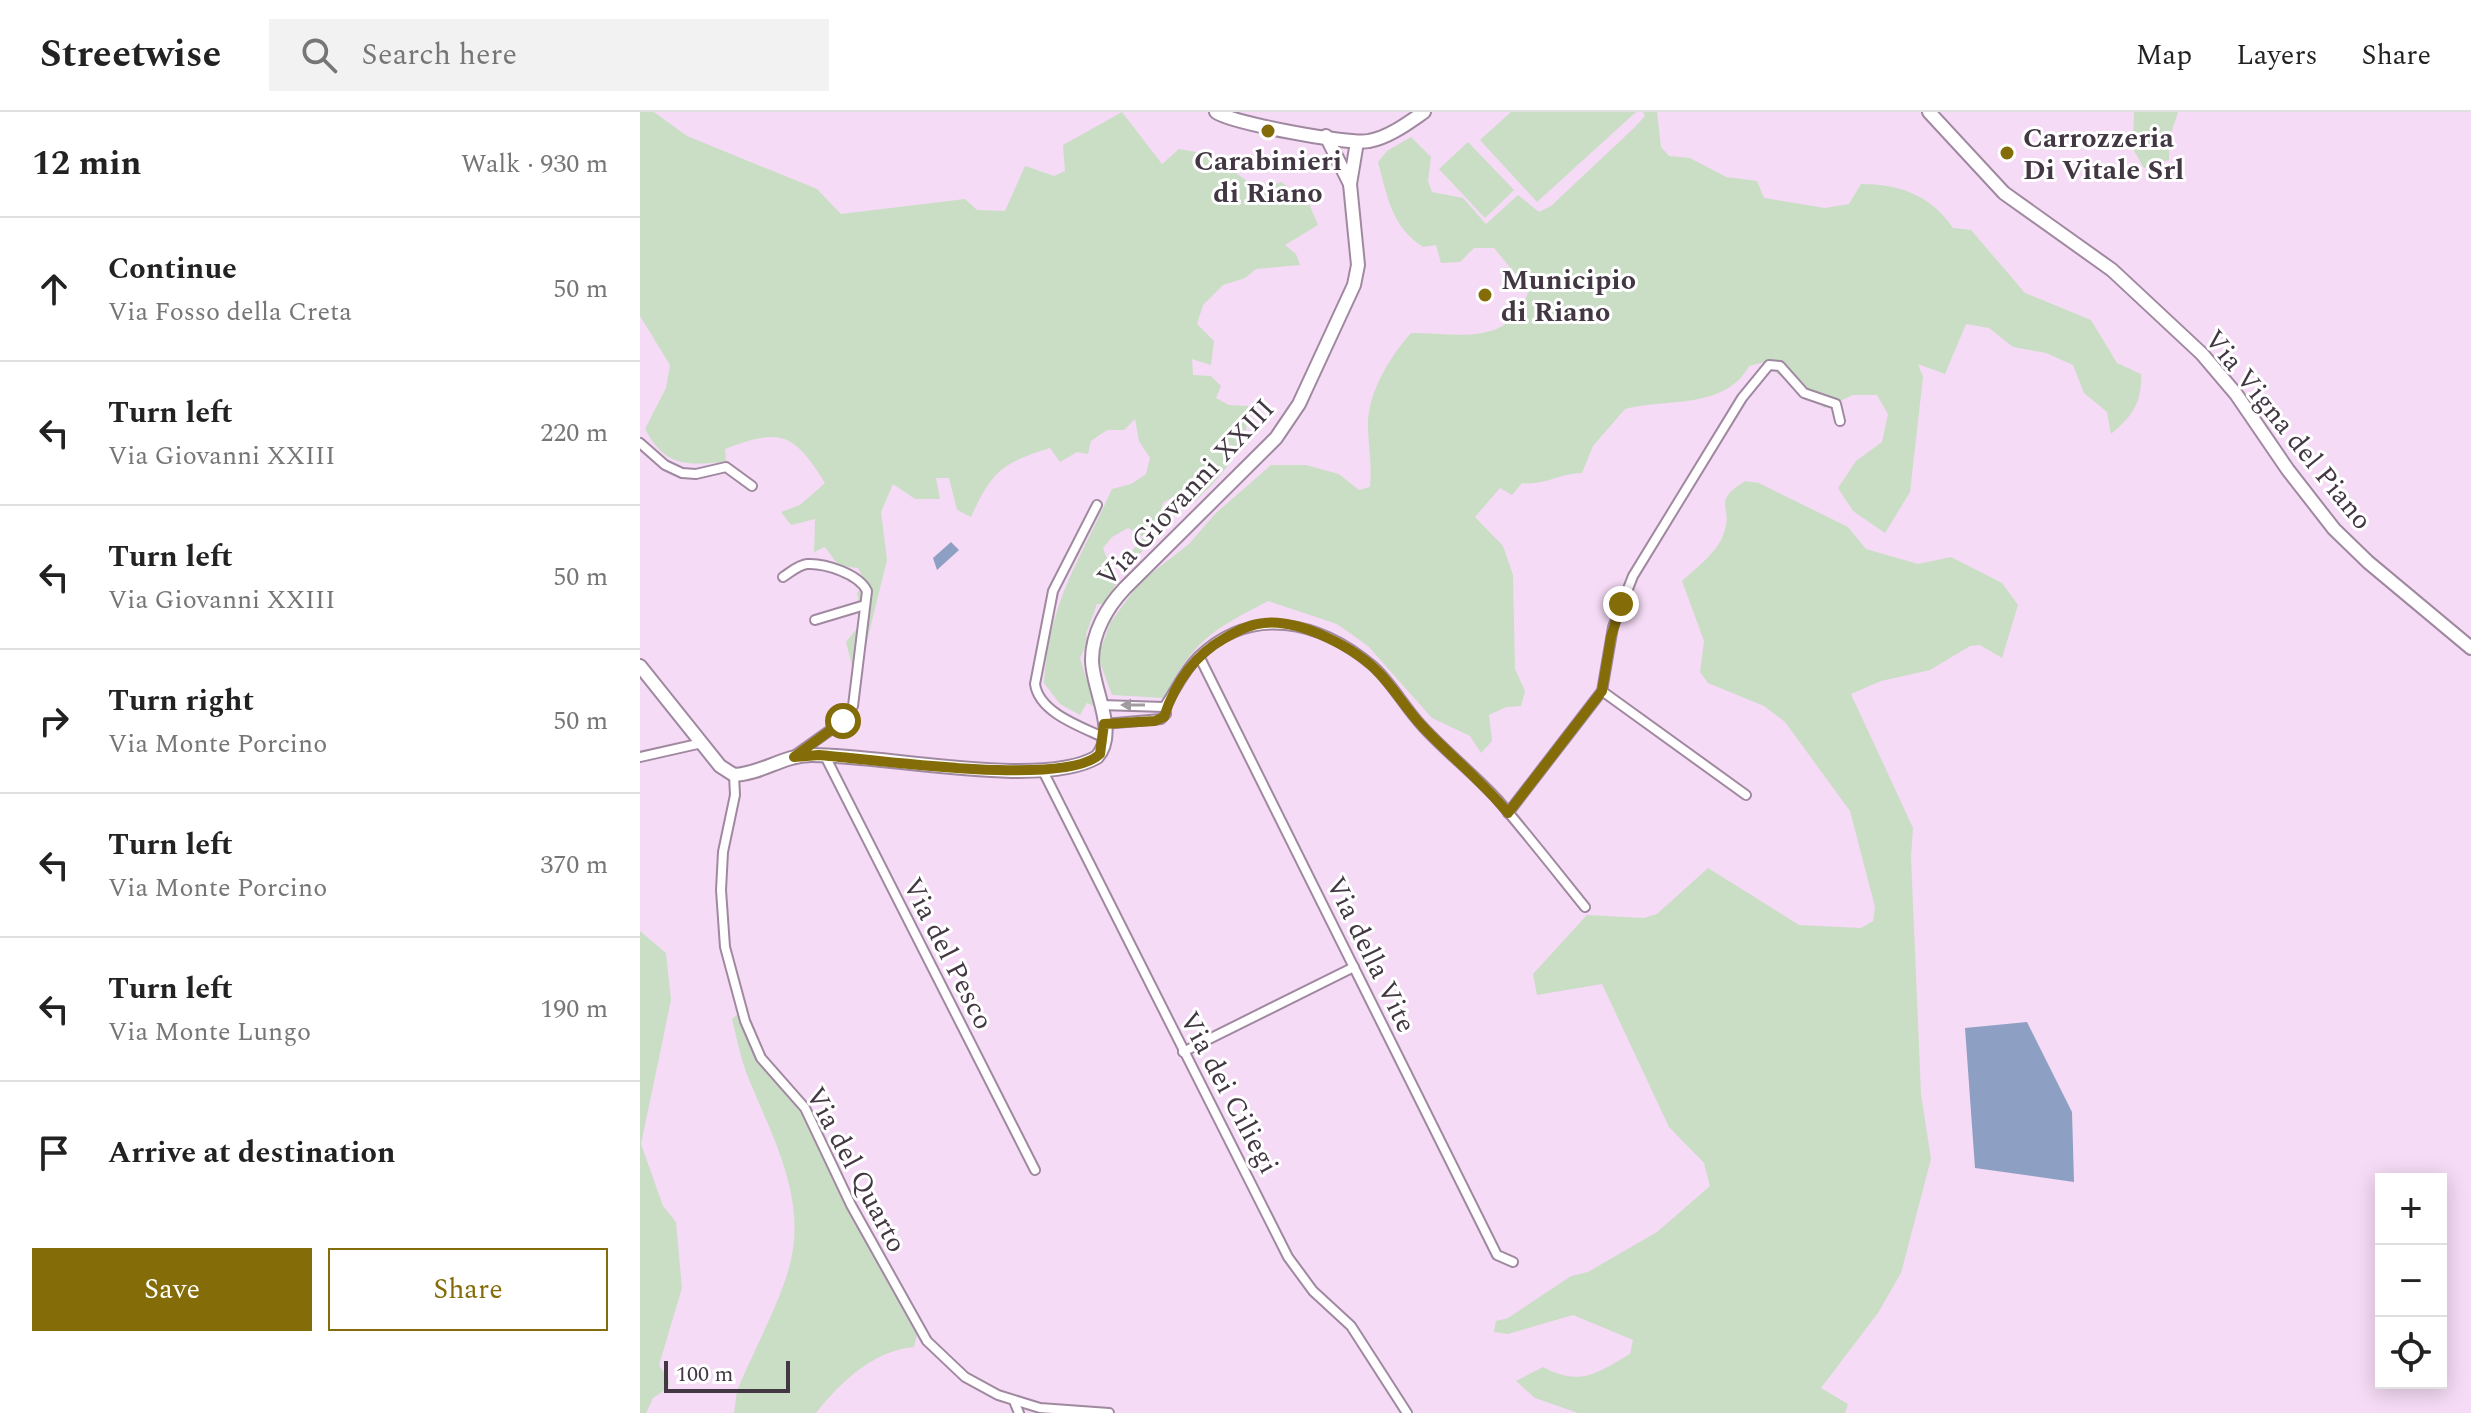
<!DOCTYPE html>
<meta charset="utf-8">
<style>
:root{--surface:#fff;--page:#f2f2f2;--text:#222;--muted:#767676;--line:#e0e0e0;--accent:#846c09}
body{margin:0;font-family:Spectral,serif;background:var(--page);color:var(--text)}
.controls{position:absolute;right:24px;bottom:24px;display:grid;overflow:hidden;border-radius:0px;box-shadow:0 4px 20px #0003}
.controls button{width:72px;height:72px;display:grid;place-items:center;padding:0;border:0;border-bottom:2px solid var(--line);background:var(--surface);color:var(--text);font:40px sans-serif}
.scale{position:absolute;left:24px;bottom:20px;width:126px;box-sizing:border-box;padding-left:8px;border:4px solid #423742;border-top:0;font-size:22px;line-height:28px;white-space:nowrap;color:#423742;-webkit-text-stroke:6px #fff;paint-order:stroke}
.stop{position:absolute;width:24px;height:24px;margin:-18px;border:6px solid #846c09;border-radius:50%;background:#fff}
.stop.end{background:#846c09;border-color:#fff;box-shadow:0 2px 8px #0008}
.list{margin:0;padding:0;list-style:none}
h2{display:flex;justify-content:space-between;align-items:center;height:104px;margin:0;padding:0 32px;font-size:34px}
h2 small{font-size:26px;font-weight:400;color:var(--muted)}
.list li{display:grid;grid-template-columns:52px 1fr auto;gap:24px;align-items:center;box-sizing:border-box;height:144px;padding:0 32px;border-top:2px solid var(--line)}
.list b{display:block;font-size:30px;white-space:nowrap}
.list p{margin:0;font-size:26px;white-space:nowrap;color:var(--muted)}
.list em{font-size:26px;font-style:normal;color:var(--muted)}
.actions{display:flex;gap:16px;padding:24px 32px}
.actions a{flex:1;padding:18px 0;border:2px solid var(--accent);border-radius:0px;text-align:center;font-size:28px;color:var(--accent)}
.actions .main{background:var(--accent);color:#fff}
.icon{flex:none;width:44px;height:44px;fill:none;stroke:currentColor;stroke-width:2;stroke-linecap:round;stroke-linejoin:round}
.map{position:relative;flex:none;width:1831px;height:1301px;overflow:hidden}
header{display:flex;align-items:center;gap:48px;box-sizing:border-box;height:112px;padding:0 40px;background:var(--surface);border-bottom:2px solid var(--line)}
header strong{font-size:38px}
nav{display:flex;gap:44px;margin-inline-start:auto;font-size:28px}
.search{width:560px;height:72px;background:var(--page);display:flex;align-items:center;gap:20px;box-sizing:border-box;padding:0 28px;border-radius:0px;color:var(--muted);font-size:30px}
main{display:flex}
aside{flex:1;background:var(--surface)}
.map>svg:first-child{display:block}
</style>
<header>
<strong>Streetwise</strong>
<div class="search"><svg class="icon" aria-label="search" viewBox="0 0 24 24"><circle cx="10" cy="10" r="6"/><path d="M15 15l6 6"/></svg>Search here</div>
<nav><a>Map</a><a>Layers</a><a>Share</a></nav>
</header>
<main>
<aside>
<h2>12 min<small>Walk · 930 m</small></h2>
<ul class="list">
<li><svg class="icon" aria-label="ahead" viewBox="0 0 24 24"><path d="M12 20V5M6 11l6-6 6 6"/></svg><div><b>Continue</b><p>Via Fosso della Creta</p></div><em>50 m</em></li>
<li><svg class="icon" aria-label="left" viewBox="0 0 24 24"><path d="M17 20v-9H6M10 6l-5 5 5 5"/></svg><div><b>Turn left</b><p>Via Giovanni XXIII</p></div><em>220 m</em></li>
<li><svg class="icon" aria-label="left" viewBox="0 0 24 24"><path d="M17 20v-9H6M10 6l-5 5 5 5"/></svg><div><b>Turn left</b><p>Via Giovanni XXIII</p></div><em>50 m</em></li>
<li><svg class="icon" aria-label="right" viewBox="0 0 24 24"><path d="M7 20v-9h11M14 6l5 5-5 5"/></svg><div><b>Turn right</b><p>Via Monte Porcino</p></div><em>50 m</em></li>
<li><svg class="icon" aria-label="left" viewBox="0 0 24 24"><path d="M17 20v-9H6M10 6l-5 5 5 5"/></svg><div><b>Turn left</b><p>Via Monte Porcino</p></div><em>370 m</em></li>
<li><svg class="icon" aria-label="left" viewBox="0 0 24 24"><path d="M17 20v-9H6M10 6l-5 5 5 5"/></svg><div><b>Turn left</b><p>Via Monte Lungo</p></div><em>190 m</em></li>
<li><svg class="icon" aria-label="arrive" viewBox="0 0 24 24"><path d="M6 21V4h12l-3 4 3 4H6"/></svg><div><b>Arrive at destination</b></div></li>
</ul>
<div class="actions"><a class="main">Save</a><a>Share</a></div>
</aside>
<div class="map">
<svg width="1831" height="1301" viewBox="0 0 1831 1301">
<rect width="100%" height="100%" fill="#f5dbf5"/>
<g fill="#cadec6">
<path d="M 0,0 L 14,0 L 47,24 L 177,77 L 201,102 L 325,87 L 337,98 L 365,99 L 385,54 L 414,64 L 425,59 L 423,33 L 482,0 L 522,52 L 539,37 L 572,43 L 619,78 L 641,70 L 668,89 L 678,113 L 645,133 L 656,142 L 660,153 L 616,157 L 605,166 L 583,173 L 563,193 L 557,212 L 574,229 L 571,253 L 552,247 L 553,263 L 571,264 L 581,274 L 576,286 L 589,293 L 608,294 C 610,334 582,364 554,390 L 536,383 L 523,391 L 520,403 L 530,408 L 488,455 L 482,451 L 504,425 L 488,416 L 472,425 L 463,436 L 476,472 L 464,492 L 457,492 L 446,522 L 447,531 L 440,546 L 455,595 L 447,591 L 440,603 L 420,592 L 404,571 C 409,489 440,448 472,377 L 491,372 L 506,362 L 510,346 L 499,329 L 495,307 L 484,318 L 467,318 L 451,329 L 448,342 L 437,340 L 420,350 L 410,336 C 362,351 352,359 331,405 L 317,398 L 309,366 L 296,366 L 300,387 L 275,387 L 253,372 L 241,400 L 247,448 L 222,549 L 212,554 L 206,530 L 223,509 L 217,481 L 226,471 L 218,456 L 199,454 L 185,435 L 174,440 L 175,407 L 151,413 L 141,400 L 160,393 L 185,371 C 153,320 141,316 85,337 L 86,350 C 47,353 26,356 5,317 L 26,276 L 30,253 L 0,204 Z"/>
<path d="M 871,0 L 996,0 L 897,90 L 840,28 Z"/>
<path d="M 1003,0 L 1017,0 L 1021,35 L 1029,44 L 1050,46 L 1086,65 L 1117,69 L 1124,86 L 1185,96 L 1209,92 L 1221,72 C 1259,72 1291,83 1313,116 L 1331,118 L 1385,181 L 1451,208 L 1477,251 L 1501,262 C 1502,290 1493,304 1471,322 L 1467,300 L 1444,281 L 1433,253 L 1406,241 L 1373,235 L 1349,216 L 1326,212 L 1305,262 L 1278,252 L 1283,265 L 1270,380 L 1245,421 L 1213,399 L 1198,376 L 1216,349 L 1242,330 L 1248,302 L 1237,283 L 1213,283 L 1184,296 C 1164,274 1143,271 1125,250 L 1109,254 C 1085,298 1027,286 985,297 L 953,334 L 942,361 C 920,361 904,374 882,371 L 872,383 L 860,376 L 835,405 L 863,434 L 873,463 L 875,557 L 885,579 L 881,594 L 866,595 L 849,603 L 852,629 L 841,641 L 830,624 L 792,606 L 728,534 L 697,512 L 628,489 C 571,519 554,528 524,586 L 472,583 L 458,545 L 470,511 L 500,470 L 549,432 L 575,402 L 631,353 L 666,353 L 699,362 L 719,378 L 730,375 C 732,354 729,338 728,318 C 726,283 749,246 771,221 C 819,221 870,236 889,178 L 854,136 L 834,136 L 820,150 L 801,151 L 796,133 L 783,135 C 751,114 748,86 738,50 L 747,39 L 771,25 L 791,45 L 788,69 L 792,80 L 823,86 L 846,112 L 878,83 L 899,100 L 911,94 L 994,16 L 1005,4 Z"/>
<path d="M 1494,0 L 1538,0 L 1529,28 L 1529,48 L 1504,56 L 1493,37 Z"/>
<path d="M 828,30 L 874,78 L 845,106 L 799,57 Z"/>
<path d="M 1105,369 L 1119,371 L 1208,415 L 1226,437 L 1278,452 L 1311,445 L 1362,471 L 1378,493 L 1362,546 L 1340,533 L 1330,534 L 1290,558 L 1241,569 L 1211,582 L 1273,716 L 1271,745 L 1281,982 L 1291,1047 L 1261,1161 L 1238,1201 L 1181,1276 L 1208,1292 L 1205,1301 L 938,1301 L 895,1286 L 876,1269 L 903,1255 C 941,1275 957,1261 990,1242 L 993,1228 L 933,1203 L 868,1222 L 854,1220 L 856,1209 L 868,1206 L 931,1164 L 948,1160 L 1017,1120 L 1070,1074 L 1064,1051 L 1029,1015 L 962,872 L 897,883 L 893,862 L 947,803 L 1004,806 L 1017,802 L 1068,756 L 1159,813 L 1221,816 L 1233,809 L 1235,795 L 1210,699 L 1145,610 L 1124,594 L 1068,571 L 1060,560 L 1064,529 L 1042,469 C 1056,456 1078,440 1084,421 C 1094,394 1070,391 1105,369 Z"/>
<path d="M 0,819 L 26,841 L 31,888 L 1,1032 L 23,1094 L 36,1110 L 42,1176 L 19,1253 L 29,1269 L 28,1276 L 13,1286 L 6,1301 L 0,1301 Z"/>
<path d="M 99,901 L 116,943 L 168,1010 L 277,1223 L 274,1235 C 232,1239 200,1271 176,1301 L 94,1301 L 97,1279 C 112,1242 143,1185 151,1148 C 166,1081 130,1021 106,960 C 100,943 96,924 92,907 Z"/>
</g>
<g fill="#8da0c4">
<path d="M 311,430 L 319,438 L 297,458 L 293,446 Z"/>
<path d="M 1387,910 L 1432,1000 L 1434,1070 L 1335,1056 L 1325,916 Z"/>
</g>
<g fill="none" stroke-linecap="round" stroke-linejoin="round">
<defs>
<g id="street">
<path d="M 0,331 L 25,353 L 42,361 L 56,362 L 86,355 L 112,374"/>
<path d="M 457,393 L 413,479 L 395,572 C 399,601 442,615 465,626"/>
<path d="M 143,465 C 151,460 158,453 167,452 C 185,451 219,462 227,479 L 213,594 L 203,609 L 154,644"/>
<path d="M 175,508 L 225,493"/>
<path d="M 559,544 L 857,1143 L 873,1150"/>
<path d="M 962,579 L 1106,683"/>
<path d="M 461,593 L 524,595"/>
<path d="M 464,612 L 521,607 L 526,602 L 524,595 C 536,578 543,560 558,545 C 611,493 680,509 733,554 C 752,571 765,596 783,615 C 806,640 833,661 857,687 C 887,722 916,759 945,795"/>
<path d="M 185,644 L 395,1058"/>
<path d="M 0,645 L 62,631"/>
<path d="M 403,659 L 648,1145 L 673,1179 L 711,1214 L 767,1301"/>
<path d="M 94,663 L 95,683 L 83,740 L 81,778 L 85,835 L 105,909 L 121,946 L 165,996 L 211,1093 L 287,1229 L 325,1265 L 358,1283 L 400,1296 L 469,1301"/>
<path d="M 868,701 L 962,579 L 973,515 L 993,464 L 1102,286 L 1129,253 L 1140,254 L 1164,281 L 1196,292 L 1200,309"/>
<path d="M 543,940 L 714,855"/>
<path d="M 374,1289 L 379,1301"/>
</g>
<g id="secondary">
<path d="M 576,0 C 592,11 709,33 729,29 C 748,26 768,11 784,0"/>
<path d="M 1289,0 L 1364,81 L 1472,158 L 1562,242 L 1596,282 L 1648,358 L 1694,417 L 1728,450 L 1831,536"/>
<path d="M 686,24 L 710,72"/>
<path d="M 0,554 L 80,654 L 94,663 C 121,662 144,643 171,643 C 240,642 402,678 457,645 C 479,620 452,577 452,548 C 452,521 467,495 485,476 L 636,326 L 659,292 L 714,173 L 718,153 L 710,72 L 717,30"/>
</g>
</defs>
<use href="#street" stroke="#a089a0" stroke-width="12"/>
<use href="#secondary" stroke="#a089a0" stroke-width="16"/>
<use href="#street" stroke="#fff" stroke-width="8"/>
<use href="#secondary" stroke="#fff" stroke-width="12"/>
</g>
<defs><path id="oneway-solid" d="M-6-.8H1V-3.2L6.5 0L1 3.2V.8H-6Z" transform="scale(2)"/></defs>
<use fill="#a09ba0" href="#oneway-solid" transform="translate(493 593) rotate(-180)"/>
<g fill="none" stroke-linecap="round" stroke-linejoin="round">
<path stroke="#846c09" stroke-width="10" d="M 203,609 L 154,645 L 179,643 C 233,647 425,676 460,642 L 464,612 L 515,609 L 524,605 C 534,574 553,544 585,526 C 597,519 610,512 624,511 C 660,507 716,536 740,562 C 755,578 767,598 782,614 C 810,644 842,669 868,701 L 962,579 L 971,525 L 981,492"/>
</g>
<g fill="#846c09" stroke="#fff" stroke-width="3">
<circle cx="628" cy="19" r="8"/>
<circle cx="1367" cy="41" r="8"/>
<circle cx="845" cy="183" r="8"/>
</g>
<g text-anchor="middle" stroke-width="6" stroke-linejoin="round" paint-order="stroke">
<g font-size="28" font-weight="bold" fill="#423742" stroke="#fff" text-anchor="start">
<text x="1383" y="35">Carrozzeria<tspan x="1383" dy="32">Di Vitale Srl</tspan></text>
<text x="628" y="58" text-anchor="middle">Carabinieri<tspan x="628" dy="32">di Riano</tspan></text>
<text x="861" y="177">Municipio<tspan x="861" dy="32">di Riano</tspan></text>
</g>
<g font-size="28" fill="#423742" stroke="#fff">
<text transform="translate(1649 317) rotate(51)" y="10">Via Vigna del Piano</text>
<text transform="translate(545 380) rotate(-47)" y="10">Via Giovanni XXIII</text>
<text transform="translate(309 841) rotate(63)" y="10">Via del Pesco</text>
<text transform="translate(732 842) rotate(64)" y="10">Via della Vite</text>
<text transform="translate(590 980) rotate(62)" y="10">Via dei Ciliegi</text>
<text transform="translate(217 1057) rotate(62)" y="10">Via del Quarto</text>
</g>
</g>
</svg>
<div class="controls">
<button>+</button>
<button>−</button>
<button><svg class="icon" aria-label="locate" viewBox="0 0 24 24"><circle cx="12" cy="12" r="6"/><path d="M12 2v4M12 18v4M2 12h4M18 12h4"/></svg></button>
</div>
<div class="scale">100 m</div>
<div class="stop" style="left:203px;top:609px"></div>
<div class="stop end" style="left:981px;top:492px"></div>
</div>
</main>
